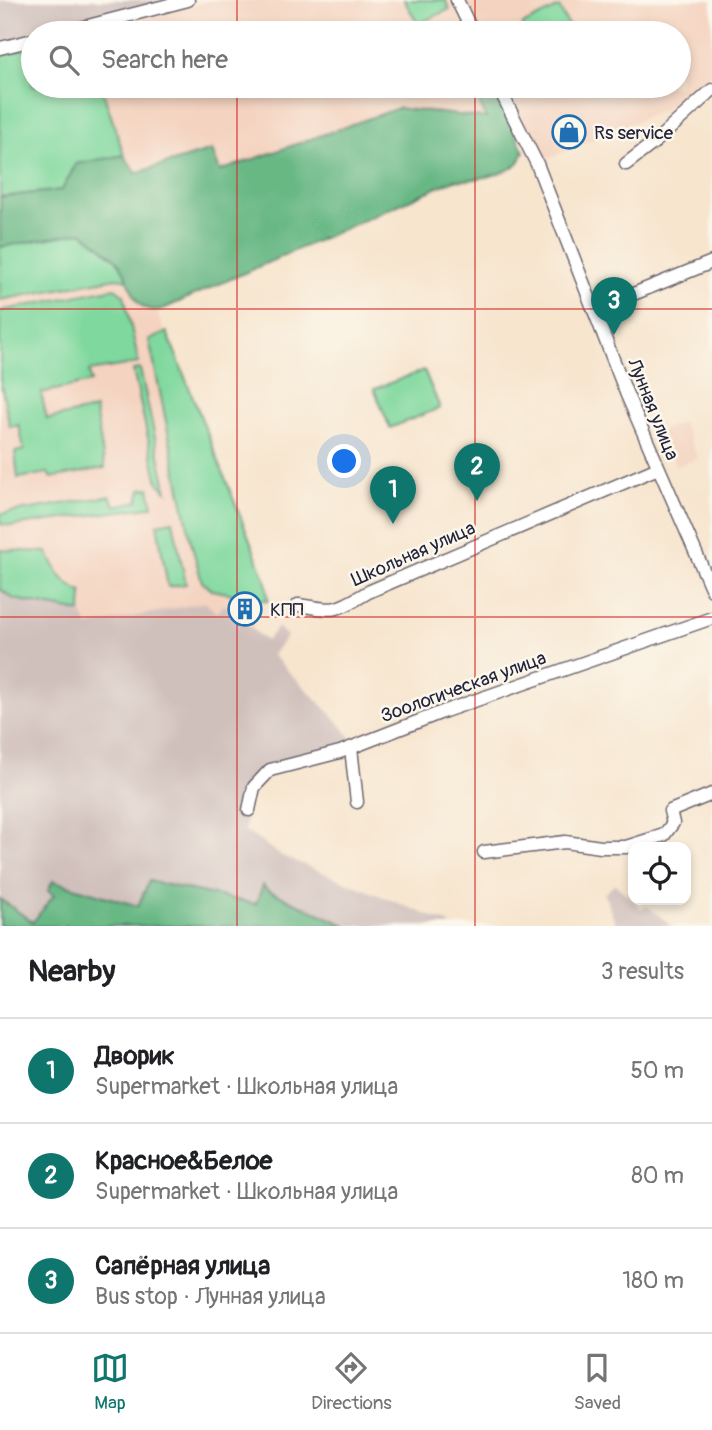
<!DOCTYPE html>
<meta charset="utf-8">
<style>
:root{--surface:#fff;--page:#f2f2f2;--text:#202124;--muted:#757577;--line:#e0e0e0;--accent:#0f766e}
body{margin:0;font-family:Pangolin,sans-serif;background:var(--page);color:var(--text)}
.controls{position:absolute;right:21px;bottom:21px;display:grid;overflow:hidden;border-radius:14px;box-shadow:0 4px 10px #0003}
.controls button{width:63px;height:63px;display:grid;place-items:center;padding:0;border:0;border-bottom:2px solid var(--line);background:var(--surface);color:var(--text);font:35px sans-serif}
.you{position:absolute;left:345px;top:462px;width:24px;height:24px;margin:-18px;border:5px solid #fff;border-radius:50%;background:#1a73e8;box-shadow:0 0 0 10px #1a73e833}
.badge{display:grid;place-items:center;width:46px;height:46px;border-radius:50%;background:var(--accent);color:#fff;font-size:23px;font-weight:700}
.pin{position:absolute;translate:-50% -58px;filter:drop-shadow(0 2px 4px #0008)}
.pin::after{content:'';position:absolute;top:37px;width:24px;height:21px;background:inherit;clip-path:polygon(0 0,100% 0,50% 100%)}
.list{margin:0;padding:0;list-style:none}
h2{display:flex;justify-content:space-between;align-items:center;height:91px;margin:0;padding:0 28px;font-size:30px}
h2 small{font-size:23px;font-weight:400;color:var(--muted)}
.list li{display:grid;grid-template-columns:46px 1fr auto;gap:21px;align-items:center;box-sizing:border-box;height:105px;padding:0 28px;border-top:2px solid var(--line)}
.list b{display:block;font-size:26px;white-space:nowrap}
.list p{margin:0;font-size:23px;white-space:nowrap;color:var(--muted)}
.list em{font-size:23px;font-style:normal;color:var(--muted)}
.icon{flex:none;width:38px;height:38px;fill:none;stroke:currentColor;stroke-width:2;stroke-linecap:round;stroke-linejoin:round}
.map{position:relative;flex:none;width:712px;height:926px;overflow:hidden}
.search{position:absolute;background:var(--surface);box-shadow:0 4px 10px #0003;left:21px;right:21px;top:21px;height:77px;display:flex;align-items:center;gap:18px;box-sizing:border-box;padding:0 24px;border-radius:38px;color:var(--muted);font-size:26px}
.sheet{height:406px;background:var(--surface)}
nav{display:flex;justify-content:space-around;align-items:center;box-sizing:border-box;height:98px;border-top:2px solid var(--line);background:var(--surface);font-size:19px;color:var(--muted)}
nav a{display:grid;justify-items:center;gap:4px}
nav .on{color:var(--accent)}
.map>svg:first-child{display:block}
</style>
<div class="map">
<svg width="712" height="926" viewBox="0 0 712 926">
<rect width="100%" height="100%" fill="#fbf7ec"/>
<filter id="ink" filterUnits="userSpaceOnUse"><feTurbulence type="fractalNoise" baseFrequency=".0143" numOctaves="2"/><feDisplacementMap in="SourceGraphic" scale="14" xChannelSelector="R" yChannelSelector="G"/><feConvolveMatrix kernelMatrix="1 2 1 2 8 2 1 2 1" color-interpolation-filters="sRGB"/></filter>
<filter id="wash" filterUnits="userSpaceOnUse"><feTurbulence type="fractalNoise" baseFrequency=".00686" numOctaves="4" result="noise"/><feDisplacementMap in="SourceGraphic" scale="28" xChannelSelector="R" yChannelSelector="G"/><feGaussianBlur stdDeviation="1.57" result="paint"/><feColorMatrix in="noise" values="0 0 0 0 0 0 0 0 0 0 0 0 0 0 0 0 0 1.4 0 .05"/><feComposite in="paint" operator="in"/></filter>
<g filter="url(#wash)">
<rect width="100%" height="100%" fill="#f7e5ce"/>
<g fill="#f4d3c0">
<path d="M 214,0 L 453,0 L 468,33 L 90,33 Z"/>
<path d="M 471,0 L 712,0 L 712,73 L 662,110 L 543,161 L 506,86 L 679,86 L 679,33 L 480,33 L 465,3 Z"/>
<path d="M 101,86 L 493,86 L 510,123 L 145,220 Z"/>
<path d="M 121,254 L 155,308 L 262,576 L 253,631 L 224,604 L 217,613 L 205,602 L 88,626 L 0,589 L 0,282 Z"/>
<path d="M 682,422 L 698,458 L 676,467 L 661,431 Z"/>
</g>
<g fill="#d0c0bc">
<path d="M 0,0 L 168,0 L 83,23 L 0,42 Z"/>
<path d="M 0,589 L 14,599 L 81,612 L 88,626 L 205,602 L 217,613 L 224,604 L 266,641 L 278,627 L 287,636 L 272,655 L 336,719 L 351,738 L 340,746 L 254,783 L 244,803 L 246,812 L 245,831 L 282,856 L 455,926 L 347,926 L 267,890 L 263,885 L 256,904 L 149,881 L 138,906 L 53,881 L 55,895 L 32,922 L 0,899 Z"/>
<path d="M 615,884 L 642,909 L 647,906 L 672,926 L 617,926 L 604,894 Z"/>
</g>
<g fill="#7fd89d" stroke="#507d6c" stroke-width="2">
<path d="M 404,0 L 445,0 L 450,9 L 418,24 Z"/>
<path d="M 559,7 L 572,33 L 526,33 L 522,25 Z"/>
<path d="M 33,47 L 33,86 L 101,86 L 124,155 L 76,164 L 62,190 L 0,197 L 0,55 Z"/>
<path d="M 82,232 L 119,262 L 128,280 L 116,278 L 0,300 L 0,247 Z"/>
<path d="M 115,288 L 124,295 L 139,363 L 89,371 L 91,382 L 41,393 L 47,419 L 95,409 L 105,468 L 51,478 L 48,473 L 18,478 L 15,452 L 24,450 L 19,425 L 10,427 L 0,380 L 0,311 Z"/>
<path d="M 167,332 L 266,581 L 268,601 L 212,590 L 202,582 L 192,546 L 149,340 Z"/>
<path d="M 140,369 L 167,492 L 158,483 L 133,370 Z"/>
<path d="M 424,370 L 440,408 L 390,428 L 374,389 Z"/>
<path d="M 149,488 L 153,506 L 150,507 L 12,526 L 0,524 L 0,514 L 110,496 L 115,506 L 138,501 L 141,489 Z"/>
<path d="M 173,521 L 186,584 L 168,587 L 157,524 Z"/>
<path d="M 0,550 L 47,552 C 56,570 63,585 82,592 L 81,612 L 14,599 L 0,589 Z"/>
</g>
<g fill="#67b884" stroke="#446d60" stroke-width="2">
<path d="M 472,86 L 493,86 L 524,152 C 523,153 520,161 519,162 C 509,175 470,181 454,180 L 163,309 C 128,316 135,280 117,261 C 108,250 93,241 82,232 L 0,247 L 0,197 L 62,190 L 76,164 L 124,155 L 136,173 L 212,150 L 220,171 L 398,108 L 486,118 Z"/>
<path d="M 53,881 L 138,906 L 149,881 L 256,904 L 263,885 L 267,890 L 347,926 L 0,926 L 0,899 L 33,922 L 54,895 L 48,891 Z"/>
</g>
</g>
<g filter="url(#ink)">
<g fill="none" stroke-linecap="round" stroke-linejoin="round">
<defs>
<g id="minor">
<path d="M 457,0 L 473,33"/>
<path d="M 61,33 L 188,0"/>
<path d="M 0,48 L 33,40"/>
<path d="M 498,86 L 537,164 L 627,395 L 712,590"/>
<path d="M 626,164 L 656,141 L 712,90"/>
<path d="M 594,310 L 712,262"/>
<path d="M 298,605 C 336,611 335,612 368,592 L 658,468"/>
<path d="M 351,748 L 357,802"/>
<path d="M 249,810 L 254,787 L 270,770 L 340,752 L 445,711 L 712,618"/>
<path d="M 484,852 L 565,842 L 601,847 L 626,847 L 664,835 L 673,823 L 670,811 L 712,794"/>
</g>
</defs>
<use href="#minor" stroke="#6d666e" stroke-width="15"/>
<use href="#minor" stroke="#fff" stroke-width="12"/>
</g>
</g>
<path fill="none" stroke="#d62828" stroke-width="2" stroke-opacity="0.55" d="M 237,0 L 237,33M 475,0 L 475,33M 237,86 L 237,926M 475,86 L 475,926M 0,309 L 712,309M 0,617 L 712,617"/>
<defs>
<symbol id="shop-ring" viewBox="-11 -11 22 22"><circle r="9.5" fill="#fbf7ec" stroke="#1f6fb2" stroke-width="1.5"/><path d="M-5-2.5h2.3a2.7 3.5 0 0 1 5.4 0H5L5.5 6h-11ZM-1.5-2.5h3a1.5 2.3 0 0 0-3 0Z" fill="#1f6fb2"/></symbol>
<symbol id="building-ring" viewBox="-11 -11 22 22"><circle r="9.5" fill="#fbf7ec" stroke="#1f6fb2" stroke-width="1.5"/><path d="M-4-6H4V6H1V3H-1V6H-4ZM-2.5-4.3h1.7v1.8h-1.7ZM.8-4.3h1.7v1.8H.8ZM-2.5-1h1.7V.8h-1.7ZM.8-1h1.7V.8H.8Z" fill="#1f6fb2"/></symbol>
</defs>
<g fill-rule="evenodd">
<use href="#shop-ring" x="550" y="113" width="38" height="38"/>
<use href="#building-ring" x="226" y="590" width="38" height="38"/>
</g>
<g text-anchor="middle" stroke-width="5" stroke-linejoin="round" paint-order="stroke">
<g font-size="19" fill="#22223b" stroke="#fbf7ec" text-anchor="start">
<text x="594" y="139">Rs service</text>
<text x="270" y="616">КПП</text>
</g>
<g font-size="19" fill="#22223b" stroke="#fbf7ec">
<text transform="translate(654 409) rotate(68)" y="7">Лунная улица</text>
<text transform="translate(413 553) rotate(-24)" y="7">Школьная улица</text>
<text transform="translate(463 686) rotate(-20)" y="7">Зоологическая улица</text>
</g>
</g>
</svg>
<div class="controls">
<button><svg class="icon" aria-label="locate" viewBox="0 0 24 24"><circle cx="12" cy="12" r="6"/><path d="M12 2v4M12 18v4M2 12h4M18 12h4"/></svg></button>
</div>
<div class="you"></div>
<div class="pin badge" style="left:393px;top:524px">1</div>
<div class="pin badge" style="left:477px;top:501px">2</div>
<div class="pin badge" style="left:614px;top:335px">3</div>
<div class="search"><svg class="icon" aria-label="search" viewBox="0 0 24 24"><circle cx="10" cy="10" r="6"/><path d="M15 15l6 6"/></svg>Search here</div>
</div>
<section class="sheet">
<h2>Nearby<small>3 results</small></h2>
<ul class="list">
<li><span class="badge">1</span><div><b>Дворик</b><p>Supermarket · Школьная улица</p></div><em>50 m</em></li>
<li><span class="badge">2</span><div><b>Красное&amp;Белое</b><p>Supermarket · Школьная улица</p></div><em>80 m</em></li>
<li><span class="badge">3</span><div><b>Сапёрная улица</b><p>Bus stop · Лунная улица</p></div><em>180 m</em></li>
</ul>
</section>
<nav>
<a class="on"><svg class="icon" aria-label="map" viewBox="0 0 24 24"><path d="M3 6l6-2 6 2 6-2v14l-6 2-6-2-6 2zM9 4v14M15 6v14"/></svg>Map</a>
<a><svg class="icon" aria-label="directions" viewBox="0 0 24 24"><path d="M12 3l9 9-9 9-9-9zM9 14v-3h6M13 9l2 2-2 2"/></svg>Directions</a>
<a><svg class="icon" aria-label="saved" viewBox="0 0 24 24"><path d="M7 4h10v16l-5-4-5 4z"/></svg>Saved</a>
</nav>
